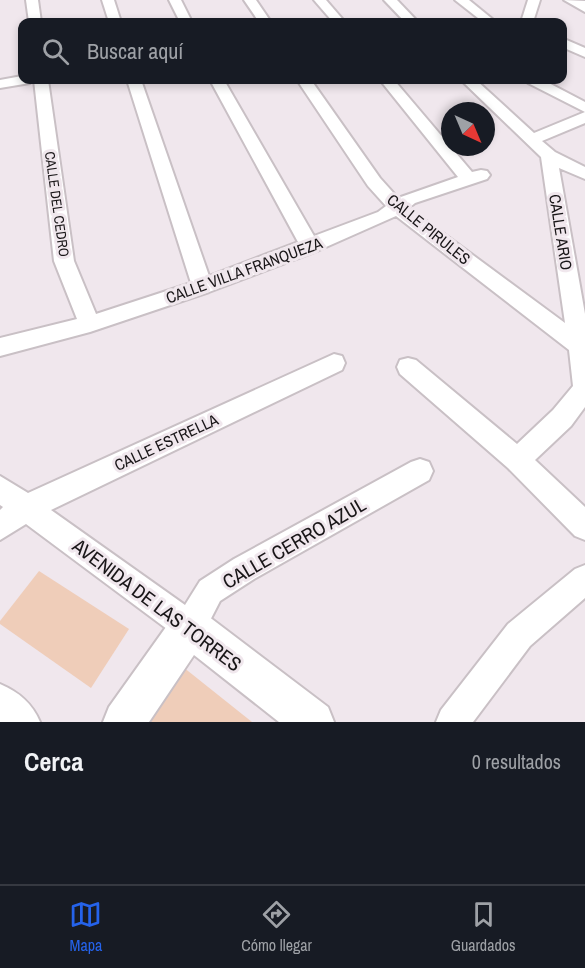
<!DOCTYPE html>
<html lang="es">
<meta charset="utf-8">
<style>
:root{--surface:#171b24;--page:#242831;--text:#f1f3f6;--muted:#9ea1a6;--line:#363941;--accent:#2563eb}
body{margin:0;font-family:"Archivo Narrow",sans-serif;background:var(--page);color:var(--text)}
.compass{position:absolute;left:441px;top:102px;width:54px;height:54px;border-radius:50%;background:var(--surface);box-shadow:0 3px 9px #0003;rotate:136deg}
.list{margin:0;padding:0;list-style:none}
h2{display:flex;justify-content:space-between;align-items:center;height:78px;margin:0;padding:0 24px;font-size:26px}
h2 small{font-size:20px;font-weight:400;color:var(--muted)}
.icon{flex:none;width:33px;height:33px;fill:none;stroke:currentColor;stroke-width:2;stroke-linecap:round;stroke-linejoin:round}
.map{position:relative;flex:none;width:585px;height:722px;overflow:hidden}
.search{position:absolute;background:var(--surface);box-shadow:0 3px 9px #0003;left:18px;right:18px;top:18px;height:66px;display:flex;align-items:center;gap:15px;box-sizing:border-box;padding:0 21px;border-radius:12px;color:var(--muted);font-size:22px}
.sheet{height:162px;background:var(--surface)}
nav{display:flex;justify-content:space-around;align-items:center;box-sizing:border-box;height:84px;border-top:2px solid var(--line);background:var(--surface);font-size:16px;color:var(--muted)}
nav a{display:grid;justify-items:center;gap:3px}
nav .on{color:var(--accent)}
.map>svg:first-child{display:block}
</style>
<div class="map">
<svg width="585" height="722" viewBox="0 0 585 722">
<rect width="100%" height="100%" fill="#f0e7ed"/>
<g fill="#efcdb9">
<path d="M 39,571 L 129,629 L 91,688 L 0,624 L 0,621 Z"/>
<path d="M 183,667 L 252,722 L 149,722 Z"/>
</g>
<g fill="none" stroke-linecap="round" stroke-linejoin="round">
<defs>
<g id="minor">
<path d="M 26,0 L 38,0 L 41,22 L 29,22 Z"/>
<path d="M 102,0 L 114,0 L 121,22 L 109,22 Z"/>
<path d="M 169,0 L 181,0 L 192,22 L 180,22 Z"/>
<path d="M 244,0 L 256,0 L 271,22 L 259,22 Z"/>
<path d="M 314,0 L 326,0 L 345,22 L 333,22 Z"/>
<path d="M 384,0 L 397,0 L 418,22 L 405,22 Z"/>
<path d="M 455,0 L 469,0 L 496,22 L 483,22 Z"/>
<path d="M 528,0 L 540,0 L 533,22 L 521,22 Z"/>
<path d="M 562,38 L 585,48 L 585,57 L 562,47 Z"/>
<path d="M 22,76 L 22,80 L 32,80 L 30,83 L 0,88 L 0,80 Z"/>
<path d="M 34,80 L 48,80 L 74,261 L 96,314 L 191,283 L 127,80 L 141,80 L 209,276 L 298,242 L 210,80 L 224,80 L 314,236 L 378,212 L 386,206 L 368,186 L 297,80 L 311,80 L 380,178 L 398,198 L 458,177 L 380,80 L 394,80 L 472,172 L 481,170 L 487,171 L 490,175 L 487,179 L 415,203 L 409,208 L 565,323 L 541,157 L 461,80 L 476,80 L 534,133 L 585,112 L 528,83 L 526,80 L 543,80 L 585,102 L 585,123 L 542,141 L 555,152 L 585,167 L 585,179 L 559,168 L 585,314 L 585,407 L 571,426 L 535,460 L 585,507 L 585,540 L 575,536 L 508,468 L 400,374 L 397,367 L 400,360 L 408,358 L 416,360 L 517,444 L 553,410 L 573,386 L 569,350 L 396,216 L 317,251 L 209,292 L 90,332 L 0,356 L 0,338 L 77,319 L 54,261 Z"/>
<path d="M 334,354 L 342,356 L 345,363 L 342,370 L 51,510 L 185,605 L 200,581 L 234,559 L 411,462 L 420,459 L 429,462 L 433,471 L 429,480 L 254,579 L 220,601 L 201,638 L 190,642 L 179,638 L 26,524 L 0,540 L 0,510 L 3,507 L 0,505 L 0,476 L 28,493 Z"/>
<path d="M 585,565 L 585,598 L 530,646 L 473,722 L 436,722 L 441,710 L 508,624 L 575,569 Z"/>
</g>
<g id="tertiary">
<path d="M 564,0 L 585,1 L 585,12 Z"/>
<path d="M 190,608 L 204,613 L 328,707 L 334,722 L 279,722 L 194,655 L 149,722 L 103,722 L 109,707 L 176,613 Z"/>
<path d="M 0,684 C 19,692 32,703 40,722 L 0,722 Z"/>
</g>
</defs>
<use href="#minor" stroke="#c9c0c5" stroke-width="4"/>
<use href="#tertiary" stroke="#c9c0c5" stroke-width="4"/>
<use href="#minor" fill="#fff" fill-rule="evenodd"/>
<use href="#tertiary" fill="#fff" fill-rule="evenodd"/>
</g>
<g text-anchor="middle" stroke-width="6" stroke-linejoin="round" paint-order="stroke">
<g font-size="14" fill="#191618" stroke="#f0e7ed">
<text transform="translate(57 204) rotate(82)" y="5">CALLE DEL CEDRO</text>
</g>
<g font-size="16" fill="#191618" stroke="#f0e7ed">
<text transform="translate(429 229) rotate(39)" y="6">CALLE PIRULES</text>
<text transform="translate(561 232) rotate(81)" y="6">CALLE ARIO</text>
<text transform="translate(244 270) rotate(-20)" y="6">CALLE VILLA FRANQUEZA</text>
<text transform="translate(166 442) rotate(-25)" y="6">CALLE ESTRELLA</text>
</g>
<g font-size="20" fill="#191618" stroke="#f0e7ed">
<text transform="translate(294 543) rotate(-30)" y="7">CALLE CERRO AZUL</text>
<text transform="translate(157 605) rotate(37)" y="7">AVENIDA DE LAS TORRES</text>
</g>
</g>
</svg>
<svg class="compass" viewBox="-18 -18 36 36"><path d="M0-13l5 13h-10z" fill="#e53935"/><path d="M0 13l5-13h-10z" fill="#9ea1a6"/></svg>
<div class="search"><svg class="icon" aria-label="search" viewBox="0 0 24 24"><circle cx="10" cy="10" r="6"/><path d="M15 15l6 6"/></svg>Buscar aquí</div>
</div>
<section class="sheet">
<h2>Cerca<small>0 resultados</small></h2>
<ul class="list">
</ul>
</section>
<nav>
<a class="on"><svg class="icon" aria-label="map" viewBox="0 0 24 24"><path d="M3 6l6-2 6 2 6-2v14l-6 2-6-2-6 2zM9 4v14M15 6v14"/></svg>Mapa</a>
<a><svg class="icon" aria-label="directions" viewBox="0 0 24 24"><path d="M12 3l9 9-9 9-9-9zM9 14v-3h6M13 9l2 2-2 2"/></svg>Cómo llegar</a>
<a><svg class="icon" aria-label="saved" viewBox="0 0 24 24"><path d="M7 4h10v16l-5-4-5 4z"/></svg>Guardados</a>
</nav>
